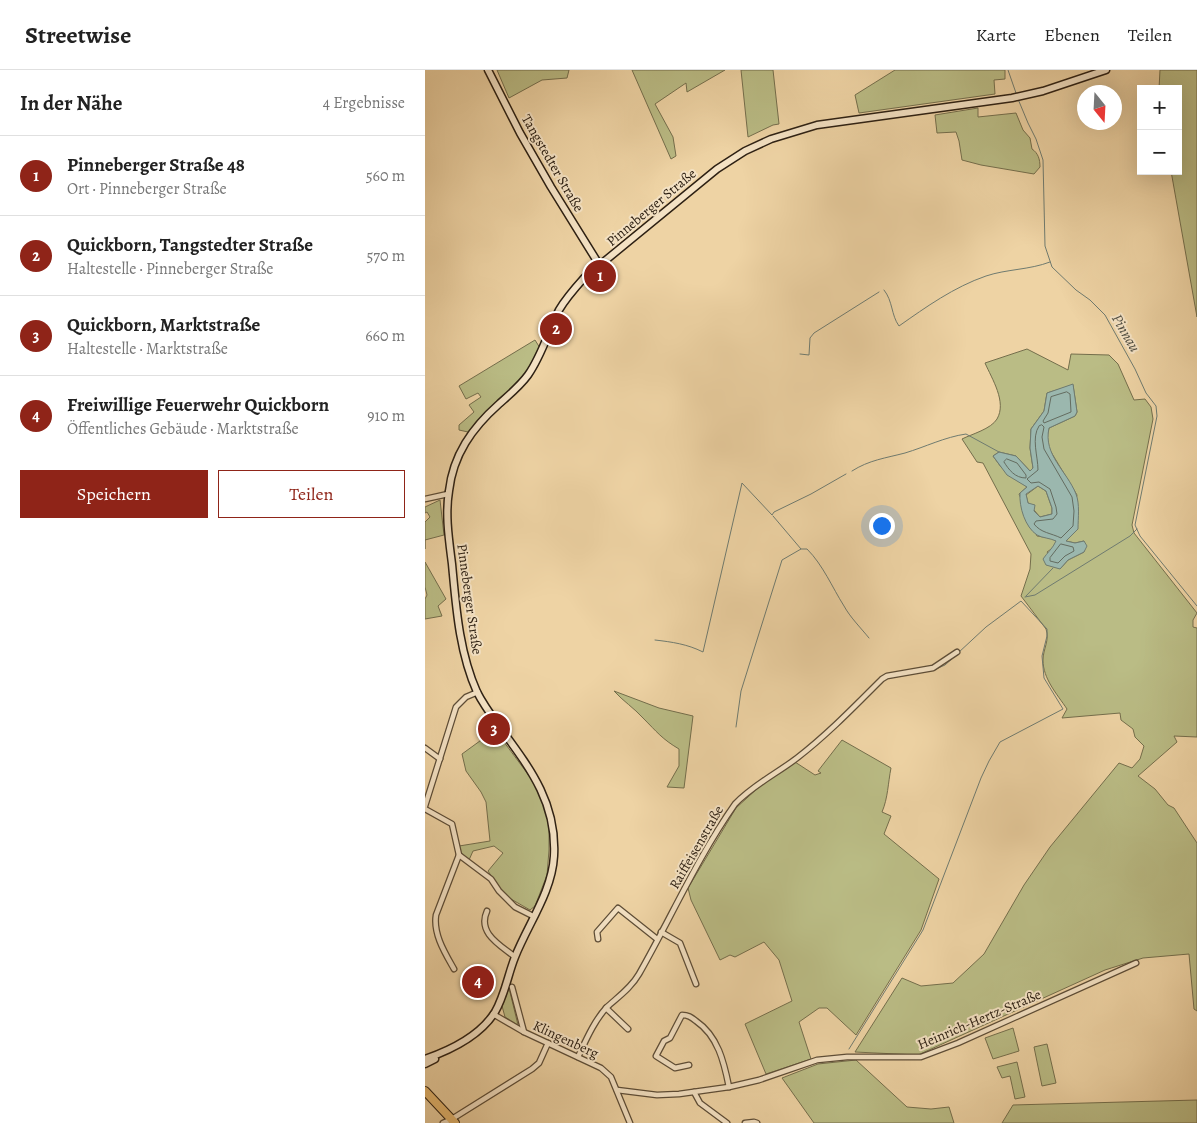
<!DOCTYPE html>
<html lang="de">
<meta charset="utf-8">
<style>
:root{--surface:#fff;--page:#f6f6f6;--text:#222;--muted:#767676;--line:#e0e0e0;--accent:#8f2418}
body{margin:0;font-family:Alegreya,serif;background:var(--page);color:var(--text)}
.controls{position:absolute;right:15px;top:15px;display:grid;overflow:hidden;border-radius:0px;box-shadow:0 5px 20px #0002}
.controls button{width:45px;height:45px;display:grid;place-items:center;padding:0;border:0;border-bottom:1px solid var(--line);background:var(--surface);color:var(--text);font:25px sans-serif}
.compass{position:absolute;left:652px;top:15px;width:45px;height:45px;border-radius:50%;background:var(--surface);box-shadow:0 5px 20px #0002;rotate:162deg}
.you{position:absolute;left:456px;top:455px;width:18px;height:18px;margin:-12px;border:4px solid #fff;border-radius:50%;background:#1a73e8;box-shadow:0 0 0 8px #1a73e833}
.badge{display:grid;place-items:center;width:32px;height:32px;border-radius:50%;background:var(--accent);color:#fff;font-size:16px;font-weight:700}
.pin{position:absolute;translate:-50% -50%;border:2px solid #fff;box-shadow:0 1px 5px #0006}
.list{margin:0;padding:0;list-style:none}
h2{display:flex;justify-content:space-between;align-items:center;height:65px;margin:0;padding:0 20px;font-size:21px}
h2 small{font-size:16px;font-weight:400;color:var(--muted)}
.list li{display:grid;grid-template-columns:32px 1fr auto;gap:15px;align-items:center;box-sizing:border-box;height:80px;padding:0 20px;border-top:1px solid var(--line)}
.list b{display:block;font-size:19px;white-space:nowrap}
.list p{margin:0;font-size:16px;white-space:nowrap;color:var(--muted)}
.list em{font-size:16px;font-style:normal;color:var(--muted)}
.actions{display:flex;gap:10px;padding:15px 20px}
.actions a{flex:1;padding:11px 0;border:1px solid var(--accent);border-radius:0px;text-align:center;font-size:18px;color:var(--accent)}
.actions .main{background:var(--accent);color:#fff}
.map{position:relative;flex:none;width:772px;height:1053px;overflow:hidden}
header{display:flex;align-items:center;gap:30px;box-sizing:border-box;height:70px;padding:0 25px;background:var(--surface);border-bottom:1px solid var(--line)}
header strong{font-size:24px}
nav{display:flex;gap:28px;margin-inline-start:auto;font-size:18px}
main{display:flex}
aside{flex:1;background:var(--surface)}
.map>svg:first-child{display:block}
</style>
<header>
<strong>Streetwise</strong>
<nav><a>Karte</a><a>Ebenen</a><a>Teilen</a></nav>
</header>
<main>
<aside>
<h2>In der Nähe<small>4 Ergebnisse</small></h2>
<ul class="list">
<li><span class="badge">1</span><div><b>Pinneberger Straße 48</b><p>Ort · Pinneberger Straße</p></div><em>560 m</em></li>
<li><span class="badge">2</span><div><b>Quickborn, Tangstedter Straße</b><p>Haltestelle · Pinneberger Straße</p></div><em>570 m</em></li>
<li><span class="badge">3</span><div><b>Quickborn, Marktstraße</b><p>Haltestelle · Marktstraße</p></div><em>660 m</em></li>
<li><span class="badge">4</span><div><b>Freiwillige Feuerwehr Quickborn</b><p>Öffentliches Gebäude · Marktstraße</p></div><em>910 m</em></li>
</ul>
<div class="actions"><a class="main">Speichern</a><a>Teilen</a></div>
</aside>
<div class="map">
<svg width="772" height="1053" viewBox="0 0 772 1053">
<rect width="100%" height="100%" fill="#eed3a4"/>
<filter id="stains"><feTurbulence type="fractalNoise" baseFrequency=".004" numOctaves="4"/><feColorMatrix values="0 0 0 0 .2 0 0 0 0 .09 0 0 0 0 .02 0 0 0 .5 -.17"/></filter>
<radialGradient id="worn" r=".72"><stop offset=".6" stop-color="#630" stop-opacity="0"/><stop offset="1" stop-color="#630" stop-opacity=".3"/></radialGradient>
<g fill="#babc85" stroke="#746e4c" fill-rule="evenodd">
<path d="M 72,0 L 144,0 L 142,8 L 117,10 L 84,28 Z"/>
<path d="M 207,0 L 300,0 L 262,22 L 261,13 L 230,34 L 248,67 L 251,86 L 246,89 Z"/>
<path d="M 316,0 L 348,0 L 354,54 L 348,55 L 323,67 Z"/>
<path d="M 470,0 L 580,0 L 580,9 L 569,10 L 570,24 L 434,43 L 430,25 Z"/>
<path d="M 735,0 L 772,0 L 772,247 L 746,101 L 753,101 L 753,19 L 734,19 Z"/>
<path d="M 553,38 L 553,47 L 591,43 L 598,60 L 605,68 L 607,79 C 613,83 615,89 615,97 L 609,104 L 556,95 L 537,90 L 534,71 L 531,62 L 512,63 L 510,45 Z"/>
<path d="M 110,270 L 115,278 L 104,300 L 43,362 L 34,360 L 34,355 L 49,342 L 44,335 L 56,327 L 53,323 L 41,329 L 34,316 Z"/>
<path d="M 602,279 L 643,300 L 646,284 L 684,285 L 693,294 L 709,330 L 720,329 L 726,337 L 728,349 L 707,455 L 709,463 L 772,543 L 768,550 L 768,557 L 772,558 L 772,667 L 749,666 L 752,672 L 713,706 L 730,719 L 743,735 L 749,738 L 772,773 L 772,941 L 769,939 L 764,884 L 718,888 L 680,900 L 493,985 L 430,982 L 477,908 L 496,916 L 528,913 L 559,884 L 599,815 L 625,777 L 694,693 L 707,698 L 715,689 L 719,676 L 710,667 L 708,659 L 696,650 L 695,643 L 637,648 L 642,639 C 632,624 618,609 618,590 C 618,579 625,570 621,559 L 596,526 L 605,499 L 606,484 L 558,393 L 552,392 L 537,369 C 547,364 566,359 572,349 C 582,332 567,309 560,293 ZM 648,315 L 652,342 L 650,346 L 624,358 L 622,367 L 623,377 L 652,425 L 641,471 L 650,473 L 659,471 L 659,482 L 643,490 L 635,499 L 622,482 L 629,477 L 632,471 L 625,468 L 612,466 L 594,424 L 602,417 L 576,397 L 568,386 L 574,382 L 591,386 L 605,401 L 608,398 L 605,378 L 606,359 L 619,341 L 622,323 Z"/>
<path d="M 613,416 L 621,421 L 627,438 L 627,444 L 615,447 L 603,433 L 601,425 Z"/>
<path d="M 15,430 L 19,465 L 0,470 L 0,479 L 0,452 L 5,447 L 2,442 L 0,443 L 0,437 Z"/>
<path d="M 0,492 L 21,529 L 13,536 L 17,546 L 0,549 L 0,529 L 2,525 L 0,517 Z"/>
<path d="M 189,621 L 234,638 L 268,646 L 259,718 L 242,717 L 254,696 L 254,679 C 237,669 232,662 218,648 C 209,638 198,631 189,621 Z"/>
<path d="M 70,660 L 111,715 L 120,736 L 124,757 L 124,780 L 122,805 L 110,836 L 105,840 L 79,825 L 63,801 L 78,783 L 69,776 L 48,781 L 44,790 L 36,783 L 34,776 L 65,771 L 61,732 L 56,722 L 41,701 L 37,684 Z"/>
<path d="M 417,670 L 466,698 C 463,713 463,728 457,742 L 466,746 L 459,764 L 514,809 L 496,860 L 431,965 L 402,938 L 394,938 L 374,952 L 386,989 L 341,1004 L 320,954 L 367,931 L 354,890 L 339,872 L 310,887 L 305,885 L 295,890 L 266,830 L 263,818 L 311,738 L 334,717 L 370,692 L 390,705 L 396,703 L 393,701 Z"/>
<path d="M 84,918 L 93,955 L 80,947 L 77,936 Z"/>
<path d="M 588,958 L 594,981 L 568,989 L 560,968 Z"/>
<path d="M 622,974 L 631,1013 L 617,1016 L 609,977 Z"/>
<path d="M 431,990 L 482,1037 L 506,1039 L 524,1037 L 529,1053 L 389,1053 L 357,1008 L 393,994 Z"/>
<path d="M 592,992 L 600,1027 L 590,1029 L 585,1006 L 577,1008 L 572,997 Z"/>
<path d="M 772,1030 L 772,1053 L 577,1053 L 588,1035 Z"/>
</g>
<path fill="#9bb7ae" stroke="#6f7b70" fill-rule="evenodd" d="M 648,314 L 652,342 L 650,346 L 624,358 C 618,385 642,401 651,424 C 655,434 653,448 653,459 L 641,471 L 650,473 L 659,471 L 662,476 L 659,482 L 643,490 L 635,499 L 621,495 L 618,489 C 622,483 628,478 631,471 C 625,468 617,468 612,465 C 600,457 594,437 595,423 L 602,417 L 582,405 L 568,386 L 574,382 L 591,386 L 605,401 L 608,398 L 605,378 L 606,359 L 619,341 L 622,323 ZM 613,416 L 621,421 L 627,438 L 627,444 L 615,447 L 609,441 L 610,435 L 603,433 L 601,424 Z"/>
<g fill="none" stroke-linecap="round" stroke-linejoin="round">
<g stroke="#646c60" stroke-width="1">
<path d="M 642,322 L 645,324 L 646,342 L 619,353 L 618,351 L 623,343 L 626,327 Z"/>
<path d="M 617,355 L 619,357 L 617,367 L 619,379 L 647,427 L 649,441 L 648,456 L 636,468 C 626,463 616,463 609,454 L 611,451 L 628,449 L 632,444 L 631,437 L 625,419 L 614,412 L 606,413 L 602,409 L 613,400 C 613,386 606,368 614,356 Z"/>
<path d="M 582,389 L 592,393 L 601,405 L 601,408 C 590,408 584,400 579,392 Z"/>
<path d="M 636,474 L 648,477 L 649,481 L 640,486 L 633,493 L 625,491 L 625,488 Z"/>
</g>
<g stroke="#6f7b70" stroke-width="1">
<path d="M 583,0 L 591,23"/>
<path d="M 593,29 L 603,53 L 611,69 L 618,90 L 620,176 L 627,197 L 651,220 L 665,230 L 680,245 L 710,299 L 721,323 L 731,336 L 732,346 L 710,455 L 715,466 L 772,536"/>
<path d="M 459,220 C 468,231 466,245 474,256 C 501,237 529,217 561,206 C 582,199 604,200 625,192"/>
<path d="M 375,284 L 384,285 L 385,268 L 389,263 L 454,222"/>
<path d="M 427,401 C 444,390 461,388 480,383 C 500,377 520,367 541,364 L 574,382"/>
<path d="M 376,479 L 382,479 C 398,495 407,517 419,536 C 425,547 435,557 444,568"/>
<path d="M 601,526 L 628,498"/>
<path d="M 600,527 L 610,525 L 705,466 L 712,459"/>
<path d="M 230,570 C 247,572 262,574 278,582 L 317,413 L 347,445 L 349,442 L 386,424 L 421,404"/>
<path d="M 511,599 L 520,595 L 529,587"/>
<path d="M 460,609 L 508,600"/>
<path d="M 311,657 L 316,621 L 357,490 L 376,479 L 348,446"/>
<path d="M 424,979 L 498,860 L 556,708 L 564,691 L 575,672 L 638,639 L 619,608 L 617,586 L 622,566 L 622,559 L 596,531 L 561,557 L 533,583"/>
</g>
<defs>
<g id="street">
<path d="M 0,429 L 23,424"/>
<path d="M 0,678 L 15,689"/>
<path d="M 0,736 L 31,637 L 41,627 L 53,622"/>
<path d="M 0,739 L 27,754 L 34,785 L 11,845 C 8,864 20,883 29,899"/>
<path d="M 34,785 L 66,809 L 74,821 L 90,837 L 108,846"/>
<path d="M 62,841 C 52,863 75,875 90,887"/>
<path d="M 236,862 L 255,873 L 271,914"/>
<path d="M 173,869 L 172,862 L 193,838 L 232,869"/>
<path d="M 87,917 L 99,962"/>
<path d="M 181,938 L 203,959"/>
<path d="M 68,944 L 99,962 L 176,998 L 186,1007 L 205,1053"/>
<path d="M 153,987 C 161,970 169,951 182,937 C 193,927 206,918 214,904 C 246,848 272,788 310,734 C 328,715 351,704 372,688 C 403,664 430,636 457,609 L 462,606 L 508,598 L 532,582"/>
<path d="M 264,995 L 250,998 L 231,986 L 239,971 L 245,968 L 257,945 C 263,945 266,947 271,951 C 293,966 299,992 304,1017"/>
<path d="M 192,1020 L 232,1025 L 254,1024 L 304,1017 L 334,1010 L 392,990 L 422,987 L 496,987 L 533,973 L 711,893"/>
<path d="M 269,1022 L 275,1033 L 302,1053"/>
<path d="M 18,1053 L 27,1049 L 107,999 L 114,993 L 123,973"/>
<path d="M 320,1053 L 329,1052 L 332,1053"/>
</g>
<g id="secondary">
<path d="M 63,0 L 95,63 L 126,117 L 175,196"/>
<path d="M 0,989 C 26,980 55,966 70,942 C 80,925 83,904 90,887 C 103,854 127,822 129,786 C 132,732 104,697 74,656 C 66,645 58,634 52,622 C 34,582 31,536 27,494 C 24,470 20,445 24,421 C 28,385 47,358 74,334 C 84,325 95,316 103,305 C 117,285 123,262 134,240 C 141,228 150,218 159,208 L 292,99 L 320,81 L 346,69 L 392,55 L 587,28 L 618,21 L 681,0"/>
<path d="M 0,994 L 10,989"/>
</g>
<path id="primary" d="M 0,1021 L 30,1053"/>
</defs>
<use href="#street" stroke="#5d4d37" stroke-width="7"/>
<use href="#secondary" stroke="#2d2013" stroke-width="9"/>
<use href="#primary" stroke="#2d2013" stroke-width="10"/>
<use href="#street" stroke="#f4e2c4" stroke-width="4.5"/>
<use href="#secondary" stroke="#f4e2c4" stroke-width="6"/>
<use href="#primary" stroke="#e7ba72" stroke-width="8"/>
</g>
<g text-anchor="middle" stroke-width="4" stroke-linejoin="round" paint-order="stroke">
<g font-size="14" fill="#2d2013" stroke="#f4e2c4">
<text transform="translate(128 93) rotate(60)" y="5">Tangstedter Straße</text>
<text transform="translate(226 137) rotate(-40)" y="5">Pinneberger Straße</text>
<text transform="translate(45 529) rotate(82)" y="5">Pinneberger Straße</text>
<text transform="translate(271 777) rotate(-60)" y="5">Raiffeisenstraße</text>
<text transform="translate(554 949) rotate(-23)" y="5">Heinrich-Hertz-Straße</text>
<text transform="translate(141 969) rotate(25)" y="5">Klingenberg</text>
</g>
<g font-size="15" font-style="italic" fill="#4e4d42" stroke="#f4e2c4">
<text transform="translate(701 263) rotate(60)" y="5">Pinnau</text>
</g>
</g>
<rect width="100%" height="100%" filter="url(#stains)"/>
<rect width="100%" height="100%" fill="url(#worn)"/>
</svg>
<div class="controls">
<button>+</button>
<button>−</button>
</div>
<svg class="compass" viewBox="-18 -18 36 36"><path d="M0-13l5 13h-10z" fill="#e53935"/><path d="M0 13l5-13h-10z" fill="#767676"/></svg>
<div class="you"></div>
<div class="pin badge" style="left:175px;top:206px">1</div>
<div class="pin badge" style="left:131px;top:259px">2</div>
<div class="pin badge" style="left:69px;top:659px">3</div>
<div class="pin badge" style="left:53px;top:912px">4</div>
</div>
</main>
